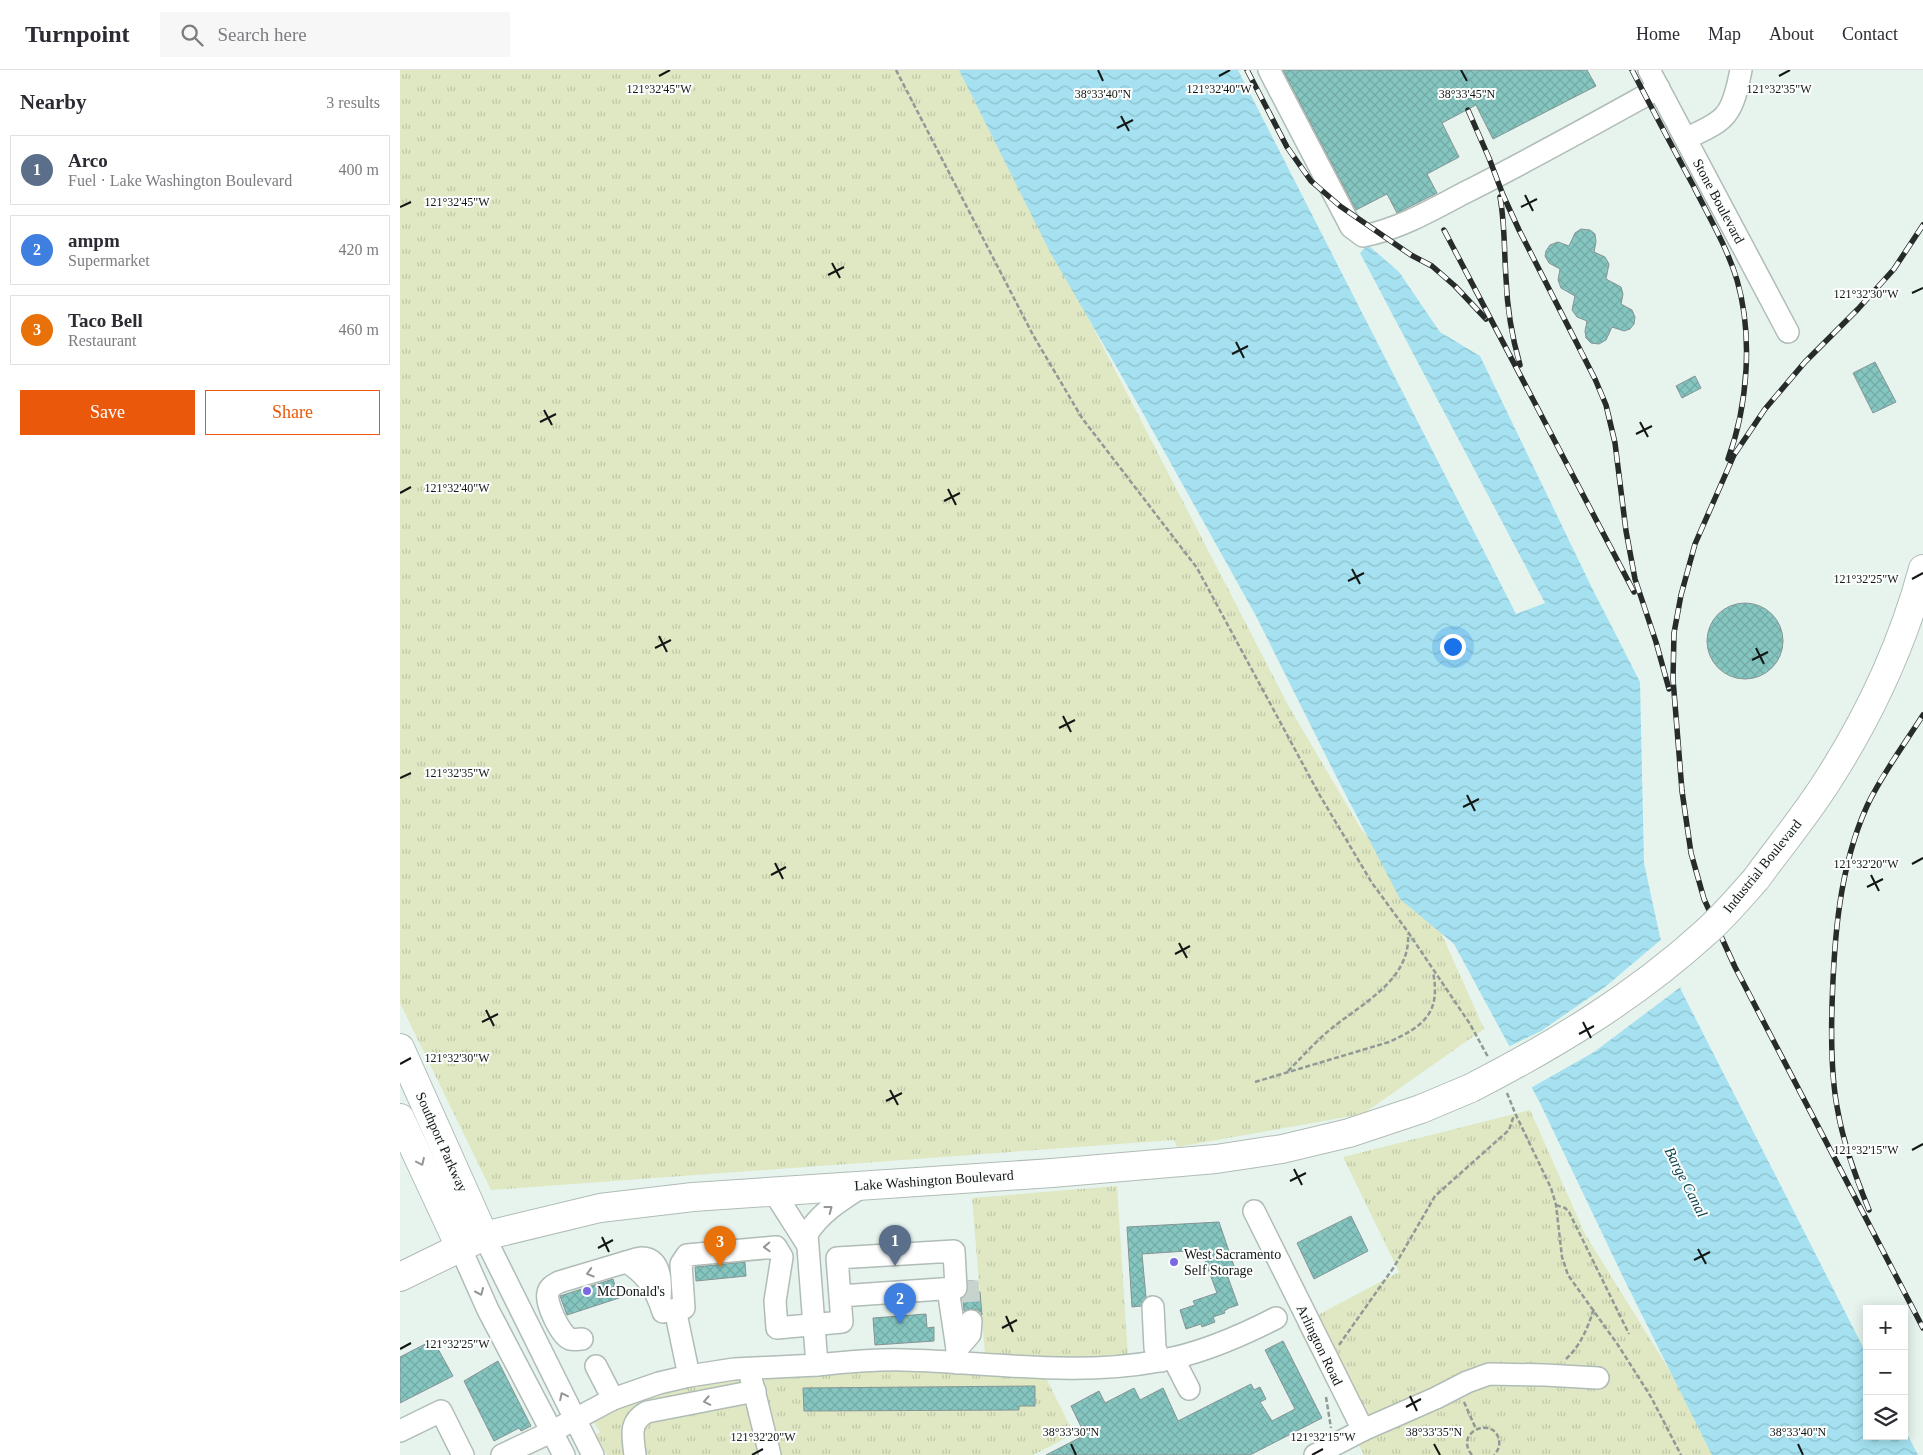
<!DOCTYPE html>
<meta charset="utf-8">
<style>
:root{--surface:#fff;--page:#f7f7f7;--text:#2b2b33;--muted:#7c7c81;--line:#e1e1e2;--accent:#ea580c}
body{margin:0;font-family:Georgia,serif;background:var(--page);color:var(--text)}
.controls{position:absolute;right:15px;bottom:15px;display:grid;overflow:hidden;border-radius:0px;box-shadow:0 2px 12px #0003}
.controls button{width:45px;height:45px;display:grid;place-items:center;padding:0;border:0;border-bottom:1px solid var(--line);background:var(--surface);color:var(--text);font:25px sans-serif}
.you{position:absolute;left:1052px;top:576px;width:18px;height:18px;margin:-12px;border:4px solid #fff;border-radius:50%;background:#1a73e8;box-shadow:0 0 0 8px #1a73e833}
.badge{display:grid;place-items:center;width:32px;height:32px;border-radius:50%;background:var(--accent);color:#fff;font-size:16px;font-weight:700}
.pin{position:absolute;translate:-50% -41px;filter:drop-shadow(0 1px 2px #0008)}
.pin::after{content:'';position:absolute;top:26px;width:18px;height:15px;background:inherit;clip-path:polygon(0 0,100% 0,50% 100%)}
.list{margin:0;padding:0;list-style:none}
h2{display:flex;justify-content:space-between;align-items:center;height:65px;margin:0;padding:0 20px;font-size:21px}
h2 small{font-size:16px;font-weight:400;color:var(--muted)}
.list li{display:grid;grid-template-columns:32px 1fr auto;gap:15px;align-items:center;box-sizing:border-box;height:70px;margin:0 10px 10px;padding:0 10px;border:1px solid var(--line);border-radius:0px}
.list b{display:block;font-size:19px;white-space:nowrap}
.list p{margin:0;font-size:16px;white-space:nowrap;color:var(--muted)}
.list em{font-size:16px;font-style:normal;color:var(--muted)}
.actions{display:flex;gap:10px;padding:15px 20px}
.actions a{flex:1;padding:11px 0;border:1px solid var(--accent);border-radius:0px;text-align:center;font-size:18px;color:var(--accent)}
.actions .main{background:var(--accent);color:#fff}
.icon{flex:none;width:28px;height:28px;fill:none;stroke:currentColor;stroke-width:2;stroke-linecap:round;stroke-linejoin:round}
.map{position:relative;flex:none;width:1523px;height:1385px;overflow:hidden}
header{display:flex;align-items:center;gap:30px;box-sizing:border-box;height:70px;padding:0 25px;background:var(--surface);border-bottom:1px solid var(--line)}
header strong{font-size:24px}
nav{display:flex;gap:28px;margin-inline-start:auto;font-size:18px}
.search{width:350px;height:45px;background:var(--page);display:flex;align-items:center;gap:12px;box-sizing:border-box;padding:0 18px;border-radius:0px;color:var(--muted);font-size:19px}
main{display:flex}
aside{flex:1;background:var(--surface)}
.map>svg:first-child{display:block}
</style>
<header>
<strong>Turnpoint</strong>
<div class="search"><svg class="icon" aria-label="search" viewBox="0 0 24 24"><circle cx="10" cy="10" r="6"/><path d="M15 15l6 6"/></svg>Search here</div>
<nav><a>Home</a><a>Map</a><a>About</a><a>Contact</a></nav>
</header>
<main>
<aside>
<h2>Nearby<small>3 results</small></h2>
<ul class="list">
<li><span class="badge" style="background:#5c6f8a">1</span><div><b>Arco</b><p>Fuel · Lake Washington Boulevard</p></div><em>400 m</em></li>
<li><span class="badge" style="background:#3f7fe0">2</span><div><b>ampm</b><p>Supermarket</p></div><em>420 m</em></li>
<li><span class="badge" style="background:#e8710a">3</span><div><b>Taco Bell</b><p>Restaurant</p></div><em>460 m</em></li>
</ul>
<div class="actions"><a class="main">Save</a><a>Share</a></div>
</aside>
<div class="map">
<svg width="1523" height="1385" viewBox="0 0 1523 1385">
<defs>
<pattern id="grass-tufts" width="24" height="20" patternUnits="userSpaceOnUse" patternTransform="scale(1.25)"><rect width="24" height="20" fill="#dfe8c3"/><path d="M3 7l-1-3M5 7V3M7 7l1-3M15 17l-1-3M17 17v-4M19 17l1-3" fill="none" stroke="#bec6a7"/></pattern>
<pattern id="water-waves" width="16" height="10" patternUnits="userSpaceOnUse" patternTransform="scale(1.25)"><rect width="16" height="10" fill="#a5e1f0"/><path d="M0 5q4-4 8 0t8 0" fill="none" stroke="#8dc0cd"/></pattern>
<pattern id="building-cross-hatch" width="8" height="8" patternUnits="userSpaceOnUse" patternTransform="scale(1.25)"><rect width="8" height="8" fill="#86c6c1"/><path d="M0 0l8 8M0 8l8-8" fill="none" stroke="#73a9a5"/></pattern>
</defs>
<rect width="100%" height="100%" fill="#e7f4ee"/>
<g fill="url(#grass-tufts)">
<path d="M 0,0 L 560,0 L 888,635 L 961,759 L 1028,833 L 1084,959 L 963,1044 L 777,1077 L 774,1070 L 91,1120 L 0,933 Z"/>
<path d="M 1130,1040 L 1185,1164 L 1322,1385 L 964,1385 L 897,1256 L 999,1202 L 943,1087 Z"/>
<path d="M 717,1116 L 728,1286 L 663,1288 L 585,1285 L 572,1128 Z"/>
<path d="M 491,1299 L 647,1305 L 647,1310 L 674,1364 L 633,1385 L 207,1385 L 196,1365 L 200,1362 L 193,1351 L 203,1343 L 263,1321 L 317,1310 Z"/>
</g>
<path fill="url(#water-waves)" d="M 559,0 L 838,0 L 1116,544 L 1145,533 L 960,183 L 968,175 L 999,202 L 1040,262 L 1080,286 L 1192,518 L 1240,612 L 1244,793 L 1260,867 L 1282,922 L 1467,1285 L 1467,1366 L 1504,1366 L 1504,1358 L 1518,1385 L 1312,1385 L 1224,1209 L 1139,1031 L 1054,874 L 1000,829 L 936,706 L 856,546 L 735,329 L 650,182 Z"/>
<path fill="#e7f4ee" d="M 1263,868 L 1282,916 L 1194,982 L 1129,1019 L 1106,978 L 1141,961 L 1205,917 Z"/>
<g fill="url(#building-cross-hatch)" stroke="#869493">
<path d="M 883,0 L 1187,0 L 1196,16 L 1093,69 L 1076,35 L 1042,53 L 1059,87 L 1027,104 L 1037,123 L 997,143 L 987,124 L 956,140 Z"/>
<path d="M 1181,159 L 1190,160 L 1195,164 L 1196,172 L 1194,182 L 1205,187 L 1209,194 L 1206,209 L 1221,217 L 1223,224 L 1221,234 L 1232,240 L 1235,247 L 1234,254 L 1230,259 L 1224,261 L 1212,257 L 1206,270 L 1199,274 L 1191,273 L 1186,268 L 1185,261 L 1187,251 L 1177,247 L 1172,240 L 1175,226 L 1161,218 L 1158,210 L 1160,199 L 1149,193 L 1145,186 L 1146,181 L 1150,175 L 1158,172 L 1169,176 L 1175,163 Z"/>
<path d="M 1475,292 L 1496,332 L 1473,343 L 1453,303 Z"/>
<path d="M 1295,306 L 1301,318 L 1282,328 L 1276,316 Z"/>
<circle cx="1345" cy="571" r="38"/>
<path d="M 951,1146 L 968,1181 L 914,1209 L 897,1173 Z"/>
<path d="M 819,1152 L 834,1196 L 825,1199 L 838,1235 L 829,1238 L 824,1241 L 825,1243 L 813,1247 L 815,1252 L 802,1257 L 801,1254 L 786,1259 L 780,1240 L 795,1235 L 793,1231 L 817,1223 L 801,1180 L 742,1184 L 746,1227 L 741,1236 L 732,1237 L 727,1157 Z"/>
<path d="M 345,1192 L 346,1206 L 296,1211 L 295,1197 Z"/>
<path d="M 213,1209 L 219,1228 L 167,1245 L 160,1226 Z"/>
<path d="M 568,1211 L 575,1211 L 576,1222 L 580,1222 L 582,1245 L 578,1240 L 572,1239 L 564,1241 L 563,1228 L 567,1223 Z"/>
<path d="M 526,1244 L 527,1258 L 534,1257 L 534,1271 L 475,1275 L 473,1248 Z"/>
<path d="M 33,1270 L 53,1306 L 0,1333 L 0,1287 Z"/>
<path d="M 883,1271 L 922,1348 L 850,1385 L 646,1385 L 685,1365 L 671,1336 L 699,1321 L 705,1333 L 734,1318 L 740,1330 L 763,1318 L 778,1351 L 851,1314 L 854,1320 L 860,1317 L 866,1329 L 860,1332 L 872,1351 L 895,1339 L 865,1280 Z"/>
<path d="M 98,1291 L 131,1356 L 121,1361 L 119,1358 L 94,1371 L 64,1311 Z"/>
<path d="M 635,1316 L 635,1336 L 619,1336 L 619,1340 L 404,1341 L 403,1318 Z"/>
</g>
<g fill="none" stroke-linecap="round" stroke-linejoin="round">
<path stroke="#c7d3cd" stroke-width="21" stroke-dasharray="21 11" stroke-linecap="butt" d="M 568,1211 L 571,1251"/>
<defs>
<g id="minor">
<path d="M 869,0 L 951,157 L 963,166 C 999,159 1032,140 1064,123 C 1130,90 1194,54 1259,18"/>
<path d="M 1249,0 L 1388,262"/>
<path d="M 1286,69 C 1298,62 1317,56 1326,44 C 1335,33 1338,14 1341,0"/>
<path d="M 370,1121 L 379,1130 L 407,1174"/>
<path d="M 854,1141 L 963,1360 L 915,1385"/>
<path d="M 84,1166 L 193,1385"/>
<path d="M 60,1177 L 88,1240 L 164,1385"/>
<path d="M 226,1192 C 231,1191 237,1188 242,1188 C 262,1188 261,1216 260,1229"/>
<path d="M 548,1219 L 557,1279 L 557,1293"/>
<path d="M 753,1237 L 755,1278 L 761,1291"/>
<path d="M 182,1269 C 179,1269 174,1270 170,1269 C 161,1266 145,1233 148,1223 C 149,1217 154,1215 159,1212 L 226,1192 C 245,1202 257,1222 263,1242"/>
<path d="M 557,1279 L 570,1264 L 571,1251"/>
<path d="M 773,1288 L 789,1319"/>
<path d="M 417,1295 C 446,1292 475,1289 504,1290 C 589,1292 675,1307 759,1291 C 800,1284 839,1267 876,1248"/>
<path d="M 196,1296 L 213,1329"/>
<path d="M 289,1306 L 275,1239 L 284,1238 L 281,1194 L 287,1185 L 376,1177 L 382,1187 L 375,1231 L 377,1258 L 442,1252 L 437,1188 L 554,1181 L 556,1218 L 440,1226"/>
<path d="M 351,1308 L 370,1385"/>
<path d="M 963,1360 L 1036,1328 L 1067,1312 L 1089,1304 L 1145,1305 L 1198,1308"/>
<path d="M 0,1361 L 41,1341 L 63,1385"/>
<path d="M 102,1385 L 151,1362 L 213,1329 L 259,1313 L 289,1306 L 334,1299 L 417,1295 L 407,1164 C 421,1142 441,1130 463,1116"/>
<path d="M 235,1385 C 233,1367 228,1352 247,1342 L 355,1321"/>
</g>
<g id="major">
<path d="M 1356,809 C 1380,776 1406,745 1428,710 C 1469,646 1503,573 1523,499"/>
<path d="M 0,978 L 84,1166"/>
<path d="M 0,1048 L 60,1177"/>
<path d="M 0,1207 L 84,1166 L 200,1138 L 293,1127 L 652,1103 L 816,1089 L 882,1079 L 949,1063 L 1021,1039 L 1071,1018"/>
</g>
</defs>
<use href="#minor" stroke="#b0bcb6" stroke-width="24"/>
<use href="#major" stroke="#b0bcb6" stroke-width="30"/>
<g stroke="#909995" stroke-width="2.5" stroke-dasharray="5 2.5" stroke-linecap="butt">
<path d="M 496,0 L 633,265 L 682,348 L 797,498 L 919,724 L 972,813 L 1008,862 L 1070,954 L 1088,987"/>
<path d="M 888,1001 C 902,987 916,971 932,958 C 963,933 1011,909 1008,864"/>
<path d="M 855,1012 L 989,972 C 1024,956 1041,943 1033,902"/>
<path d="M 1107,1023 L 1115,1043 L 1151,1118 L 1156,1135 L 1162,1187 L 1168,1205 L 1218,1275 L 1251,1327 L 1281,1385"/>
<path d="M 1156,1135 L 1165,1138 L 1169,1142 L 1229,1264"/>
<path d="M 939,1275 L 994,1197 L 1035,1126 L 1109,1060 L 1114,1045"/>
<path d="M 1166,1289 C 1181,1275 1187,1259 1194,1239"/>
<path d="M 926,1327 L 931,1358"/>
<path d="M 1064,1332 L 1076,1359"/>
<path d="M 1072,1385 C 1053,1362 1094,1345 1099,1370 C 1100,1376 1098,1381 1094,1385"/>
</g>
<use href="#minor" stroke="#fff" stroke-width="21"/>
<use href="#major" stroke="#fff" stroke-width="28"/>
<defs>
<g id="rail">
<path d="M 847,0 L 887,77 L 911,111 L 940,136 L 1011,185 L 1032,196 L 1055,216 L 1086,249"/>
<path d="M 1232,0 C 1252,39 1273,78 1294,117 C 1309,147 1327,177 1337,210 C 1353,265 1348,335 1328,389"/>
<path d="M 1068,40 L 1089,88 L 1103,125 L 1119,160 L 1195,309 L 1206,335 L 1215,373 L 1226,461 L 1235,509 L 1256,572 L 1269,619"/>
<path d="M 1100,127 C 1105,154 1104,181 1106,208 C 1107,238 1112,267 1120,295"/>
<path d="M 1523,155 L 1494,199 L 1458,239 L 1405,292 L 1365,339 L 1334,385 L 1295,474 L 1281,525 L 1274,563 L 1273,609 L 1282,721 L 1291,783 L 1304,829 L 1335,897 L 1523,1258"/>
<path d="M 1044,160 L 1234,522"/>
<path d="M 1469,1140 C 1456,1108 1444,1076 1438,1042 C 1431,1008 1431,971 1432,936 C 1434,869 1439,798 1467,736 C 1482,704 1504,675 1523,645"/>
</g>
</defs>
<use href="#rail" stroke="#272c2a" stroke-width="5.5"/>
<use href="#rail" stroke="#fcfefd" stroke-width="4" stroke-dasharray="11" stroke-linecap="butt"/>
<defs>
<path id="major-bridge" d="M 1071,1018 C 1155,975 1236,926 1306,862 C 1324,846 1340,827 1356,809"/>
</defs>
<use href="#major-bridge" stroke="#b0bcb6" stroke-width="30" stroke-linecap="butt"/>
<use href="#major-bridge" stroke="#fff" stroke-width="28"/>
</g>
<defs><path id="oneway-chevron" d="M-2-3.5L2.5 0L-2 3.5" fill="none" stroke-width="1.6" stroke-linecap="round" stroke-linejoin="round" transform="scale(1.25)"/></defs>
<g stroke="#949695">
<use href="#oneway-chevron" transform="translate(21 1092) rotate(65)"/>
<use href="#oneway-chevron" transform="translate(429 1139) rotate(-37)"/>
<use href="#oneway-chevron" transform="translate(367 1177) rotate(178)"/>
<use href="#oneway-chevron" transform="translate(190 1203) rotate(164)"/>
<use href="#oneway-chevron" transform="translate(80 1222) rotate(66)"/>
<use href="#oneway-chevron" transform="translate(163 1326) rotate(-116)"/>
<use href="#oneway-chevron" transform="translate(307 1331) rotate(169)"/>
</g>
<path fill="none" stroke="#121614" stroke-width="2" d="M 698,0 L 703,11M 1061,0 L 1067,11M 259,6 L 270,0M 819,6 L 830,0M 1379,6 L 1390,0M 721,46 L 729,61M 717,58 L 733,50M 1125,125 L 1133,141M 0,137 L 11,132M 1121,137 L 1137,129M 432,193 L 440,208M 428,205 L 444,197M 1512,223 L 1523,218M 836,272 L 844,288M 832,284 L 848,276M 144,340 L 152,355M 140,352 L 156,344M 1240,352 L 1248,367M 1236,364 L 1252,356M 548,419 L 556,435M 0,423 L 11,417M 544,431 L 560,423M 952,499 L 960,514M 1512,509 L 1523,503M 948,511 L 964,503M 259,566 L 267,582M 255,578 L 271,570M 1356,578 L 1364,594M 1352,590 L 1368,582M 663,646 L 671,662M 659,658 L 675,650M 0,708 L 11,703M 1067,725 L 1075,741M 1063,737 L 1079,729M 375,793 L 383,809M 1512,794 L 1523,788M 371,805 L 386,797M 1471,805 L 1479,821M 1467,817 L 1483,809M 779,873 L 787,888M 775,884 L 790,876M 86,940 L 94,956M 82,952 L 98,944M 1183,952 L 1191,968M 1179,964 L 1194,956M 0,994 L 11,988M 490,1020 L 498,1035M 486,1031 L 502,1023M 1512,1080 L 1523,1074M 894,1099 L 902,1115M 890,1111 L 906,1103M 202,1167 L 209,1182M 198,1178 L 213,1170M 1298,1179 L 1306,1194M 1294,1190 L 1310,1182M 606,1246 L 613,1262M 602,1258 L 617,1250M 0,1279 L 11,1273M 1010,1326 L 1017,1341M 1006,1337 L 1021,1329M 671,1374 L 676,1385M 1034,1374 L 1040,1385M 1398,1374 L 1403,1385M 352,1385 L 363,1379M 912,1385 L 923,1379"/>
<g fill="#7a67e2" stroke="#fcfefd" stroke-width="2">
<circle cx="774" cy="1192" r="5"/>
<circle cx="187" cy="1221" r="5"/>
</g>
<g text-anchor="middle" stroke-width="4" stroke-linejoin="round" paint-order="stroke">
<g font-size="14" fill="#121614" stroke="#fcfefd">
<text transform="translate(1319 131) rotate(62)" y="5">Stone Boulevard</text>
<text transform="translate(1362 796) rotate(-51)" y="5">Industrial Boulevard</text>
<text transform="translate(42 1072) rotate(66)" y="5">Southport Parkway</text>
<text transform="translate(534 1110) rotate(-4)" y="5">Lake Washington Boulevard</text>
<text transform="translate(920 1275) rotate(64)" y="5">Arlington Road</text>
</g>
<g font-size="14" fill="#121614" stroke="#fcfefd" text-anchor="start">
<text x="784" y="1189">West Sacramento<tspan x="784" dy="16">Self Storage</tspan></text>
<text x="197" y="1226">McDonald's</text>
</g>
<g font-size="15" font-style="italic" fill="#0d434e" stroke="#fcfefd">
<text transform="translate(1286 1112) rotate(63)" y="5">Barge Canal</text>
</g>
</g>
<g font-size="12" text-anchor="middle" fill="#121614" stroke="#fcfefd" stroke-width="4" stroke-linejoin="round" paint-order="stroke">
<text x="259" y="23">121°32'45"W</text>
<text x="819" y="23">121°32'40"W</text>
<text x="1379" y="23">121°32'35"W</text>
<text x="703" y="28">38°33'40"N</text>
<text x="1067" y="28">38°33'45"N</text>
<text x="57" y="136">121°32'45"W</text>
<text x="1466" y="228">121°32'30"W</text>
<text x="57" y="422">121°32'40"W</text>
<text x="1466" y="513">121°32'25"W</text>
<text x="57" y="707">121°32'35"W</text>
<text x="1466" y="798">121°32'20"W</text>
<text x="57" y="992">121°32'30"W</text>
<text x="1466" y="1084">121°32'15"W</text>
<text x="57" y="1278">121°32'25"W</text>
<text x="671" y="1366">38°33'30"N</text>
<text x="1034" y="1366">38°33'35"N</text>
<text x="1398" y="1366">38°33'40"N</text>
<text x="363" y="1371">121°32'20"W</text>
<text x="923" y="1371">121°32'15"W</text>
</g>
</svg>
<div class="controls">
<button>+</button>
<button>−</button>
<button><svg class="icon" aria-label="layers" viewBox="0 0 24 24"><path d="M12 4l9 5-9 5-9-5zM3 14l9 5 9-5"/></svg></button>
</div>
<div class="you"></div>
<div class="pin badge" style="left:495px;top:1196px;background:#5c6f8a">1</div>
<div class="pin badge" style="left:500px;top:1254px;background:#3f7fe0">2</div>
<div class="pin badge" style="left:320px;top:1197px;background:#e8710a">3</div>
</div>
</main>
